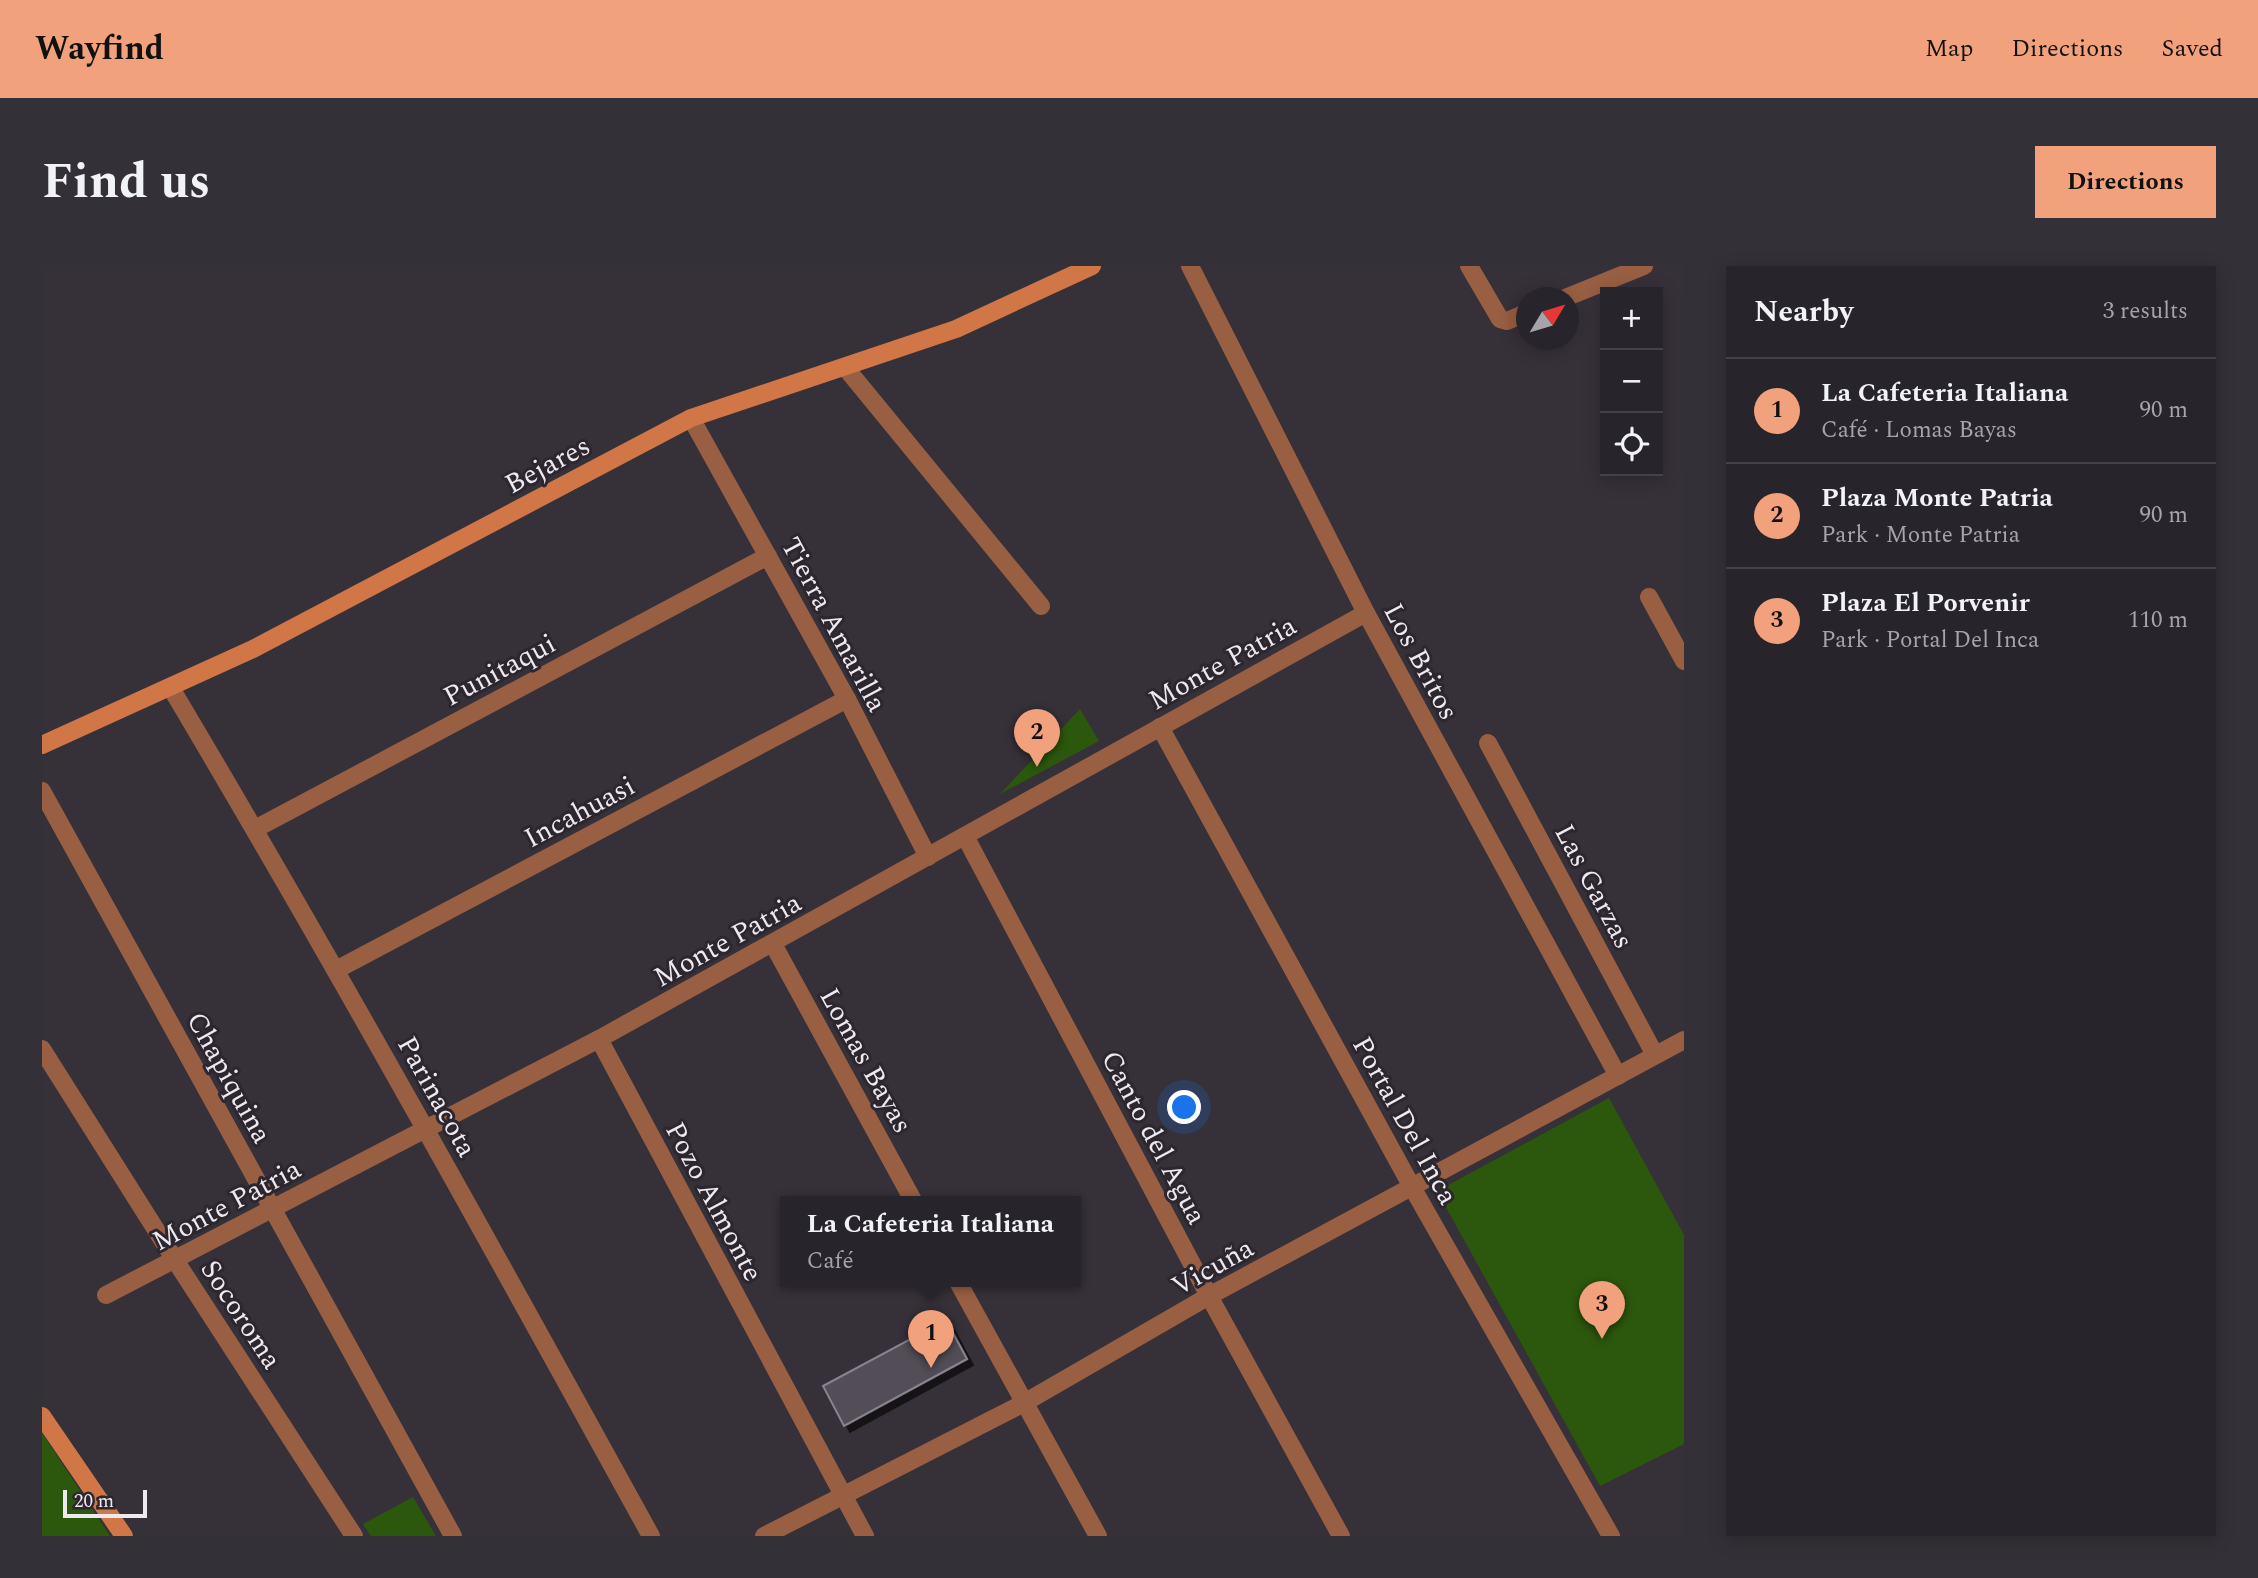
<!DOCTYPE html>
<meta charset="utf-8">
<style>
:root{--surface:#28242b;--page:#343037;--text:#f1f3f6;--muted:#a5a4a9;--line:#444147;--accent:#f1a17c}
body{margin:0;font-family:Spectral,serif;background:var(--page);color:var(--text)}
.controls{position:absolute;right:21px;top:21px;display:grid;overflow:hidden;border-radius:0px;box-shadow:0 4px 18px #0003}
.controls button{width:63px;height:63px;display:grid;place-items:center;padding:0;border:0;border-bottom:2px solid var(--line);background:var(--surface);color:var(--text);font:35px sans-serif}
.compass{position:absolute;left:1474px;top:21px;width:63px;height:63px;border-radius:50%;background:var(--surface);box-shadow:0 4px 18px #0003;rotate:52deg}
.scale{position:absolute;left:21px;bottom:18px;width:84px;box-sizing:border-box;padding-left:7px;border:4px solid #ede9ef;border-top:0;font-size:19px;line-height:24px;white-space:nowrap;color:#ede9ef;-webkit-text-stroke:5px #2c262f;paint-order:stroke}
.you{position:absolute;left:1143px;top:842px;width:24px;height:24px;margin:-18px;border:5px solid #fff;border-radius:50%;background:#1a73e8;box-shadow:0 0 0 10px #1a73e833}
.badge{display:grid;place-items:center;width:46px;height:46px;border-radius:50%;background:var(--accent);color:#111;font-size:23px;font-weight:700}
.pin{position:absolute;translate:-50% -58px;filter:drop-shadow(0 2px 4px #0008)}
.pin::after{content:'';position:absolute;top:37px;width:24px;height:21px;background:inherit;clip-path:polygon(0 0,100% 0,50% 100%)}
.popup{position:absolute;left:738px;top:930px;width:301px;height:91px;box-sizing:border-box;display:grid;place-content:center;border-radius:0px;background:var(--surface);filter:drop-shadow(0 2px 5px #0005);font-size:23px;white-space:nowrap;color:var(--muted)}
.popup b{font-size:26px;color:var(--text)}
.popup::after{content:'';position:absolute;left:50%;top:100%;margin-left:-14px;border:14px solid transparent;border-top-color:var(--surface)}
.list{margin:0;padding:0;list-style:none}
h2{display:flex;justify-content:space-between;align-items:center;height:91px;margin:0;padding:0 28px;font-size:30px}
h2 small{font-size:23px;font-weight:400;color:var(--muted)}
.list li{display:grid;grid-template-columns:46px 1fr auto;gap:21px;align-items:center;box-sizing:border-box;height:105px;padding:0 28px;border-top:2px solid var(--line)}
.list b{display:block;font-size:26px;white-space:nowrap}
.list p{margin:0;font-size:23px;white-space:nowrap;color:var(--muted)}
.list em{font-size:23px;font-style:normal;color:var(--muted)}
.icon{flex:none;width:38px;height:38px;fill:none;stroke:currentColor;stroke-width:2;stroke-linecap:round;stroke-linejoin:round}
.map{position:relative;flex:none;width:1642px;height:1270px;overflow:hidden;border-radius:0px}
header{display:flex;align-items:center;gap:42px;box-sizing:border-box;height:98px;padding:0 35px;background:var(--accent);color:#111}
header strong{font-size:33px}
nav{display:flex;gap:38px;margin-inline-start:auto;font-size:24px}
.intro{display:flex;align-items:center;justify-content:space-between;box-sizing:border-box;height:168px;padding:0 42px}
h1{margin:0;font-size:49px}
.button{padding:18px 32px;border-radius:0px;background:var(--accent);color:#111;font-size:24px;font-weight:700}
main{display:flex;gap:42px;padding:0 42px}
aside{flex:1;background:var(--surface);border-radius:0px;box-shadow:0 4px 18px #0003}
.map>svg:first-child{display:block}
</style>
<header>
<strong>Wayfind</strong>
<nav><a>Map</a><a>Directions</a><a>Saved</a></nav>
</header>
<div class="intro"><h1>Find us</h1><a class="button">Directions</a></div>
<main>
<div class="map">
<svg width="1642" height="1270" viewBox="0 0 1642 1270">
<defs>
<filter id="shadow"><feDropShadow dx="6" dy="6" stdDeviation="0" flood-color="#0009"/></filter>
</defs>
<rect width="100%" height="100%" fill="#363039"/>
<g fill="#2c580d">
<path d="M 1038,443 L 1057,475 L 958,528 Z"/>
<path d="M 1567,832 L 1642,969 L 1642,1178 L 1558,1220 L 1395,925 Z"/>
<path d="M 0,1167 L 68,1270 L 0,1270 Z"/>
<path d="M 371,1231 L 394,1270 L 329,1270 L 321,1258 Z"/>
</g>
<path fill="#534e59" stroke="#88838f" stroke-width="2" filter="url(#shadow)" d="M 904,1054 L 925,1093 L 802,1160 L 781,1120 Z"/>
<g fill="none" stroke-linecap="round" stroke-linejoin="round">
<g stroke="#985f43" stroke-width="18">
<path d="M 1148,0 L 1324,347 L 1576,810"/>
<path d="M 1427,0 L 1458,53 L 1465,55 L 1484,47"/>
<path d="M 1523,32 L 1602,0"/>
<path d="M 803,101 L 999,340"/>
<path d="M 649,152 L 805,433 L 886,591"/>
<path d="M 1607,331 L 1642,395"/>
<path d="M 129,422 C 295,701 452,985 609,1270"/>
<path d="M 1118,461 L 1370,921 L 1569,1270"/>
<path d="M 1446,477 L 1613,789"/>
<path d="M 0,525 L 411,1270"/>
<path d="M 213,563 L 726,290"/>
<path d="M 923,570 L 1167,1030 L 1299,1270"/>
<path d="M 731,678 L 872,936"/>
<path d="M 294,704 L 805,433"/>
<path d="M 557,773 L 823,1270"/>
<path d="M 0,783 L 133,994 L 312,1270"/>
<path d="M 916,1016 L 1056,1270"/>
<path d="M 64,1029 L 557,773 L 1324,347"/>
<path d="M 722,1270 L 982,1137 L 1167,1030 L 1642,774"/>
</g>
<g stroke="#d07647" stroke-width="18">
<path d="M 0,479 L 211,383 L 649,152 L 914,63 L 1050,0"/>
<path d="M 0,1150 L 82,1270"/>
</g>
</g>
<g text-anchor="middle" stroke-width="6" stroke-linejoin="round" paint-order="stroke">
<g font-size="28" fill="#ede9ef" stroke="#2c262f">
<text transform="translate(505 198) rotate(-28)" y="10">Bejares</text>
<text transform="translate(793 358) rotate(62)" y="10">Tierra Amarilla</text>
<text transform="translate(1380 395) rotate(62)" y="10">Los Britos</text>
<text transform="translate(1180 396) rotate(-29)" y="10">Monte Patria</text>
<text transform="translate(457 403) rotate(-28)" y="10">Punitaqui</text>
<text transform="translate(537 545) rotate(-28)" y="10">Incahuasi</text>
<text transform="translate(1553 620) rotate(62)" y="10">Las Garzas</text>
<text transform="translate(685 673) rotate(-29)" y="10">Monte Patria</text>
<text transform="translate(825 794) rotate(61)" y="10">Lomas Bayas</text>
<text transform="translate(188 811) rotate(61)" y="10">Chapiquina</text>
<text transform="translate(396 830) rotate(61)" y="10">Parinacota</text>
<text transform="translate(1364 854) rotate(61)" y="10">Portal Del Inca</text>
<text transform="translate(1113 871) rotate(62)" y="10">Canto del Agua</text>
<text transform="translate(673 935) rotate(62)" y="10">Pozo Almonte</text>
<text transform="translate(184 938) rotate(-28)" y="10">Monte Patria</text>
<text transform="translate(1170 1000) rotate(-29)" y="10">Vicuña</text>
<text transform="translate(200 1048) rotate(57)" y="10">Socoroma</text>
</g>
</g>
</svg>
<div class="controls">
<button>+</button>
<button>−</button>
<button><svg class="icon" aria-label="locate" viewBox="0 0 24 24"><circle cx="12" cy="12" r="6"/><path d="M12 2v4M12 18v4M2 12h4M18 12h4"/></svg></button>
</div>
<svg class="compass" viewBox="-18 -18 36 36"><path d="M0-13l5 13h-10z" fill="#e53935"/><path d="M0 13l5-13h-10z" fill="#a5a4a9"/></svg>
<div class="scale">20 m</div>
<div class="you"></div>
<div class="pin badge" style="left:889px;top:1102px">1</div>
<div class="popup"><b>La Cafeteria Italiana</b>Café</div>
<div class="pin badge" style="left:995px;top:501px">2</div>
<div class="pin badge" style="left:1560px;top:1073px">3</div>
</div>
<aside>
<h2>Nearby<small>3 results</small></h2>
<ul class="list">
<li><span class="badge">1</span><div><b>La Cafeteria Italiana</b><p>Café · Lomas Bayas</p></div><em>90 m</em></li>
<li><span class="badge">2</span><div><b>Plaza Monte Patria</b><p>Park · Monte Patria</p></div><em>90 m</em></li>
<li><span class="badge">3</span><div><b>Plaza El Porvenir</b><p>Park · Portal Del Inca</p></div><em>110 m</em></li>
</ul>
</aside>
</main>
